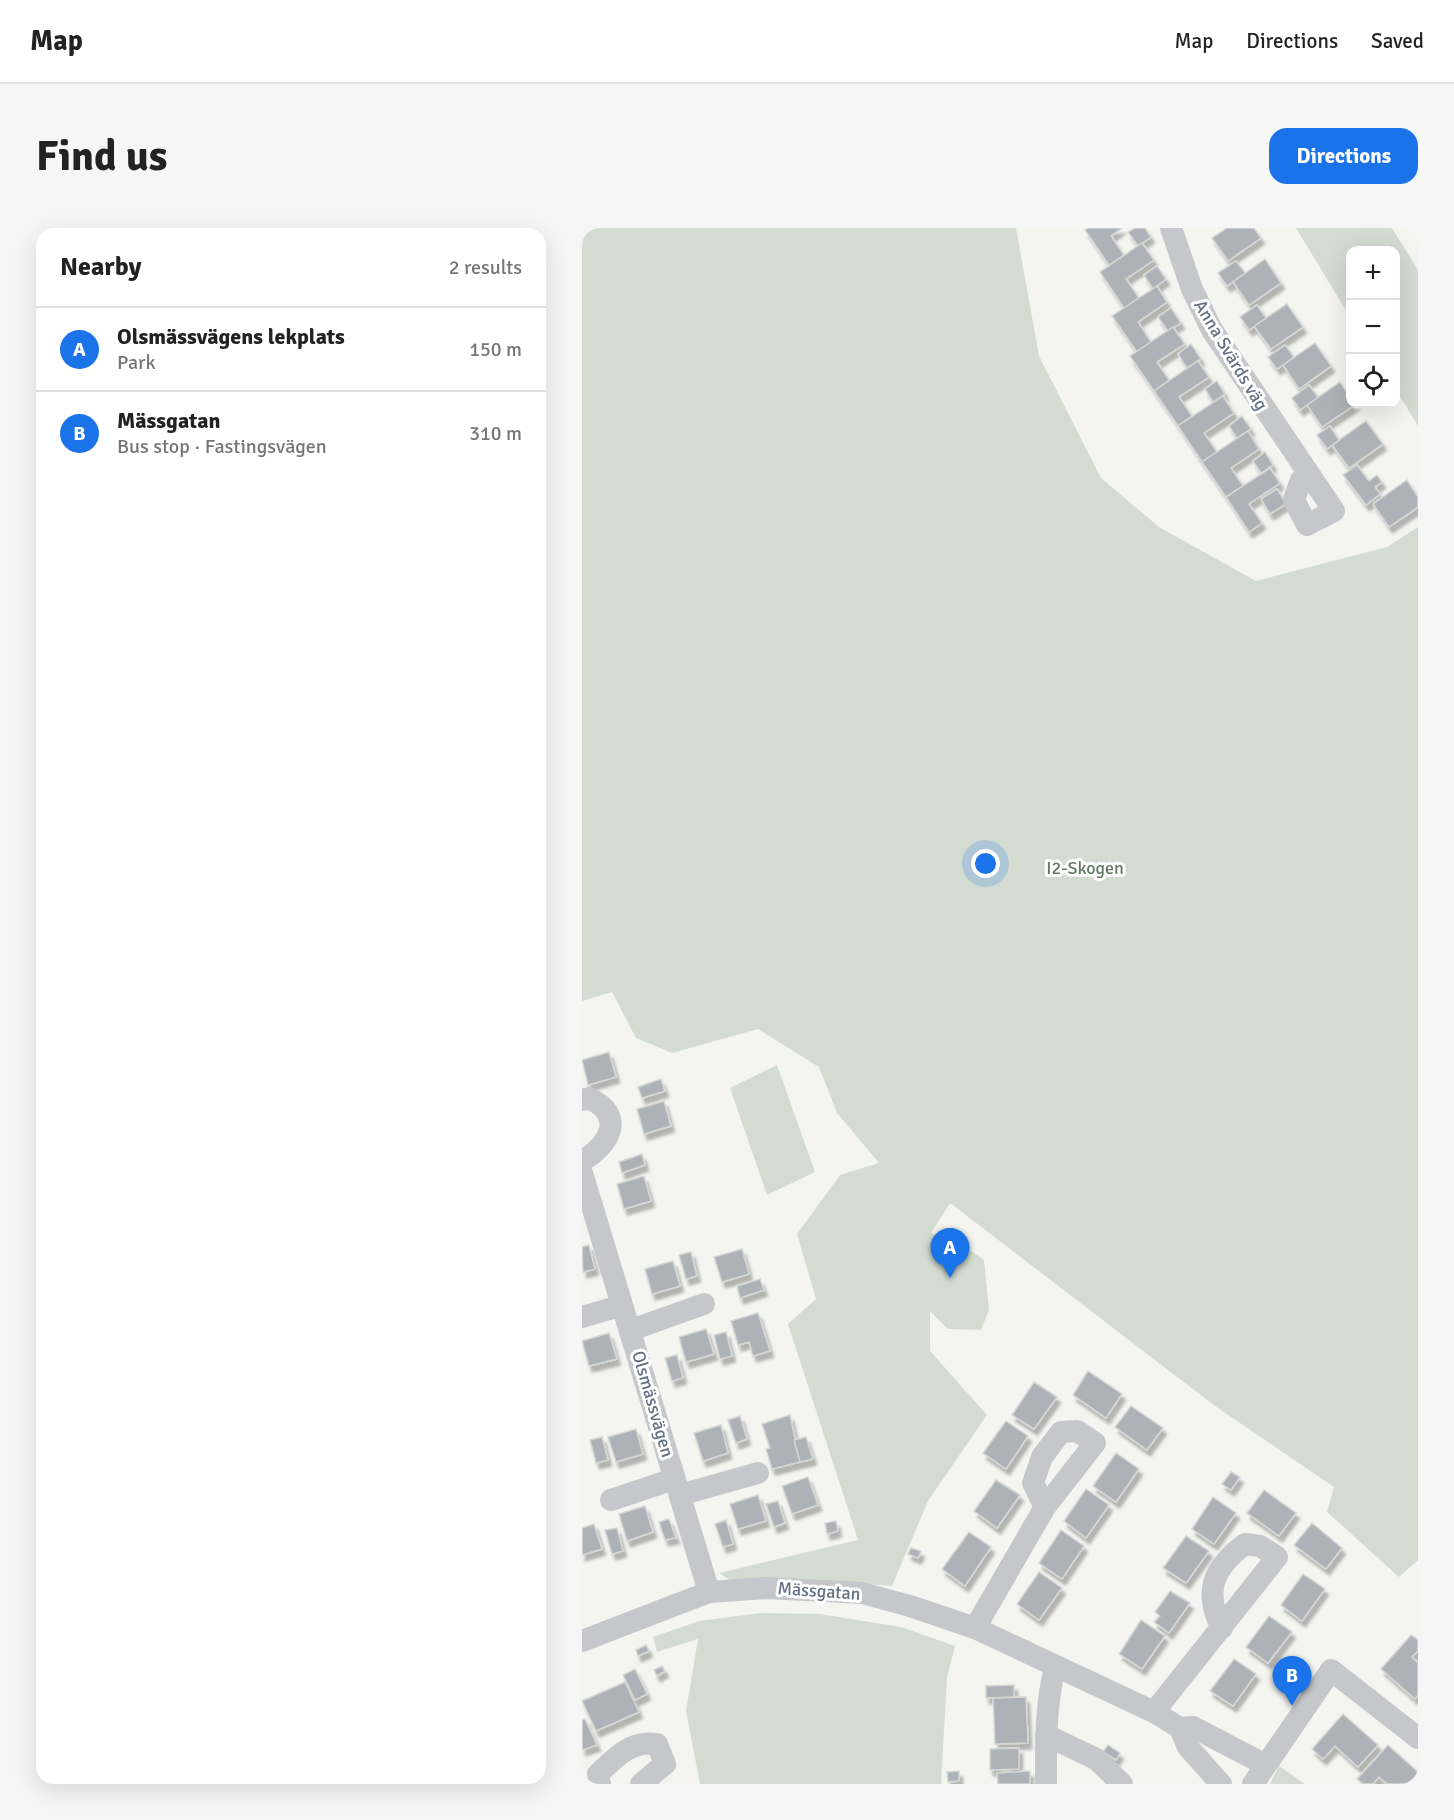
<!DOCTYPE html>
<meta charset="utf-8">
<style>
:root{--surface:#fff;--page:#f6f6f6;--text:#222;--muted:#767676;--line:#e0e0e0;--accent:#1a73e8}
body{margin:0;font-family:Signika,sans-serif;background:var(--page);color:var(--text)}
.controls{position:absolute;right:18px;top:18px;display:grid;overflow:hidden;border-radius:12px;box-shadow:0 6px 24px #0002}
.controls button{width:54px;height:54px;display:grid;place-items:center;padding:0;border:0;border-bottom:2px solid var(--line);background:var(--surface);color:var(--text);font:30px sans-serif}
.you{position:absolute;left:404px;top:636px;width:21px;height:21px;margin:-15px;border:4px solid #fff;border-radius:50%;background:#1a73e8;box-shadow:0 0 0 9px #1a73e833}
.badge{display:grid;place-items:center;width:39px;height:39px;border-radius:50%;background:var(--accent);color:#fff;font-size:20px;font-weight:700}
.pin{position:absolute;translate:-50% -50px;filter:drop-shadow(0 2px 3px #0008)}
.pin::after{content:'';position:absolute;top:32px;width:21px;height:18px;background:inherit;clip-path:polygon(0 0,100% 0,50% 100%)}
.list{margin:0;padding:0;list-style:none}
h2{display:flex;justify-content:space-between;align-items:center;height:78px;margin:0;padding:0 24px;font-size:26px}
h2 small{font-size:20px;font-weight:400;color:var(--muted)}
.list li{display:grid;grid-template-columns:39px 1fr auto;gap:18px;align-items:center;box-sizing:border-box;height:84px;padding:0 24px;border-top:2px solid var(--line)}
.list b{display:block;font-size:22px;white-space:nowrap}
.list p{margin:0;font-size:20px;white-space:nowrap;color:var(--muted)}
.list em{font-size:20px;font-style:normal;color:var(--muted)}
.icon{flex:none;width:33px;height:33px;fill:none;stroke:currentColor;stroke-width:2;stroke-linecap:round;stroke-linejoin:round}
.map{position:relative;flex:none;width:836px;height:1556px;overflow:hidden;border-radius:18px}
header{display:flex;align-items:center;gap:36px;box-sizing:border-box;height:84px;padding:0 30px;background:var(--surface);border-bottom:2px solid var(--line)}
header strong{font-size:28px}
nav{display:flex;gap:33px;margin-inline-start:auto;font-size:21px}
.intro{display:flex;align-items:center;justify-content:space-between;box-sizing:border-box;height:144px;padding:0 36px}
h1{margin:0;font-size:42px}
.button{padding:15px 27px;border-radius:18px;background:var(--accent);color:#fff;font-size:21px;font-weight:700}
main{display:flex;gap:36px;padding:0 36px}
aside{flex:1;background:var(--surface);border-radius:18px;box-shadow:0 6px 24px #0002}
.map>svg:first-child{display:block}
</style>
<header>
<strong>Map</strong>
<nav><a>Map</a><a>Directions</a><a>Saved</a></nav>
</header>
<div class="intro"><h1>Find us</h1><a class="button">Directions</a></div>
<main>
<aside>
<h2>Nearby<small>2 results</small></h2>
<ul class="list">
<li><span class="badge">A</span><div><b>Olsmässvägens lekplats</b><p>Park</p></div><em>150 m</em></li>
<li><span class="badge">B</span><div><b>Mässgatan</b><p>Bus stop · Fastingsvägen</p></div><em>310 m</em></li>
</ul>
</aside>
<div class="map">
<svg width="836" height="1556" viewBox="0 0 836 1556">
<defs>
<filter id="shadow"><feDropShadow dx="3.5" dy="6" stdDeviation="1.5" flood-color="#0004"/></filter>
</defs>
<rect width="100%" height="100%" fill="#f4f5f1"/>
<g fill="#d4dcd2">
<path d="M 0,0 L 434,0 L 457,128 L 519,250 L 577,299 L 674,353 L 805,319 L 836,299 L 836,1332 L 817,1349 L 745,1284 L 752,1259 L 633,1178 L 368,975 L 349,1005 L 356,1008 L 360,1003 L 402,1032 L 407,1082 L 399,1102 L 366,1101 L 348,1083 L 348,1123 L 405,1187 L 346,1273 L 310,1358 L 231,1352 L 153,1355 L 137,1345 L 276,1312 L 206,1096 L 234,1071 L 215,1006 L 258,947 L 297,935 L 255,885 L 237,839 L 176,801 L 90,825 L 54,810 L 30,764 L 0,773 Z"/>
<path d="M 714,0 L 810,0 L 836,42 L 836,198 L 814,162 L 814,22 L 768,22 L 768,89 Z"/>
<path d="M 195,837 L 233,944 L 185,967 L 148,860 Z"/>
<path d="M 179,1385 L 238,1386 L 319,1399 L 373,1418 L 365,1449 L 359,1556 L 118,1556 L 104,1483 L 116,1411 L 75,1424 L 71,1409 L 117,1393 Z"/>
<path d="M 697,1538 L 723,1556 L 688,1556 Z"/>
</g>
<g fill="#adb2b9" stroke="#d6d6d3" stroke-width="1.5" filter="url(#shadow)">
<path d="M 506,0 L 540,0 L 529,8 L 542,27 L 527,37 L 503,2 Z"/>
<path d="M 553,0 L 563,0 L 569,9 L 556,18 L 546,4 Z"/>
<path d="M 645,0 L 672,0 L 679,10 L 646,33 L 630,10 Z"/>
<path d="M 560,15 L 572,32 L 544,51 L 557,70 L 542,80 L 518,44 Z"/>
<path d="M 683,31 L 699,55 L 667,77 L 651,54 Z"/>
<path d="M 654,33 L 663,45 L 645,58 L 636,45 Z"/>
<path d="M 575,38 L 584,51 L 571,61 L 562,47 Z"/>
<path d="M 575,58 L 585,74 L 556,94 L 569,114 L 555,124 L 530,88 Z"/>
<path d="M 705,76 L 721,99 L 689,121 L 672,98 Z"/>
<path d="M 675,77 L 684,90 L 667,102 L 658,89 Z"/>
<path d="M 589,80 L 599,95 L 586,103 L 576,89 Z"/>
<path d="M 591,99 L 603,116 L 575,134 L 587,152 L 572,163 L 548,128 Z"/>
<path d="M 733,115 L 749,138 L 717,161 L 701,137 Z"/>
<path d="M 609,116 L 619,131 L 605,140 L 596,126 Z"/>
<path d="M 703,117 L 712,129 L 695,141 L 686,129 Z"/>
<path d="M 616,133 L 627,149 L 597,169 L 610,188 L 596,198 L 572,163 Z"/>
<path d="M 635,153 L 643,166 L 631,174 L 623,161 Z"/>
<path d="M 758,154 L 768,169 L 768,176 L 774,176 L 740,199 L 725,177 Z"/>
<path d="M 727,157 L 736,169 L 718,182 L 710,170 Z"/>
<path d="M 641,168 L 652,185 L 622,205 L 635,224 L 620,234 L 596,198 Z"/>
<path d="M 660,188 L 669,201 L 655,210 L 647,198 Z"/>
<path d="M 784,193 L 801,216 L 767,240 L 750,217 Z"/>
<path d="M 748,198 L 757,212 L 745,221 L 735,207 Z"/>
<path d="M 666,203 L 677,221 L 649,240 L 661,258 L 644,269 L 620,234 Z"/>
<path d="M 683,224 L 691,237 L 679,245 L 671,233 Z"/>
<path d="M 775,237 L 787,253 L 795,247 L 800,254 L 793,259 L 798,266 L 784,277 L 761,247 Z"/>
<path d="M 688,240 L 698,255 L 667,276 L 680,295 L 667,304 L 644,269 Z"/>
<path d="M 825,252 L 836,269 L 836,279 L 807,299 L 791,276 Z"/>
<path d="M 695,261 L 704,276 L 688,286 L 679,271 Z"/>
<path d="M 27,824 L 34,849 L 6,857 L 0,832 Z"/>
<path d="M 79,851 L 83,863 L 60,870 L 56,859 Z"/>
<path d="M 82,873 L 89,898 L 62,906 L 55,881 Z"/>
<path d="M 60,926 L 63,937 L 40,945 L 37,934 Z"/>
<path d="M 62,948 L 69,973 L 42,981 L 35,956 Z"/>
<path d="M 7,1017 L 13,1041 L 1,1044 L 0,1019 Z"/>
<path d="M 160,1021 L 167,1046 L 140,1054 L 132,1029 Z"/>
<path d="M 109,1024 L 115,1048 L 104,1051 L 97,1027 Z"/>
<path d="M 91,1033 L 98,1058 L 70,1066 L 63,1041 Z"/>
<path d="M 178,1051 L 182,1062 L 158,1070 L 155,1058 Z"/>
<path d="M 176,1085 L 188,1123 L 171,1128 L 167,1114 L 156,1117 L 149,1093 Z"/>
<path d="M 124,1101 L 132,1126 L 104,1134 L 97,1109 Z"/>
<path d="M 144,1104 L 150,1128 L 138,1131 L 132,1107 Z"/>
<path d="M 27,1105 L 35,1131 L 7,1138 L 0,1113 Z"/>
<path d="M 95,1127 L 101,1150 L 90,1153 L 83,1130 Z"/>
<path d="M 506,1143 L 540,1166 L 524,1190 L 491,1167 Z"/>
<path d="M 452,1154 L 475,1169 L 452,1201 L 430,1187 Z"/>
<path d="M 549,1178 L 581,1200 L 565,1222 L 533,1199 Z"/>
<path d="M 208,1187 L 218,1234 L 190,1241 L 184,1221 L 188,1220 L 180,1196 Z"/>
<path d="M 158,1188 L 165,1211 L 154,1215 L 146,1192 Z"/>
<path d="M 424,1193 L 446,1208 L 424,1241 L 401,1225 Z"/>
<path d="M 139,1197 L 146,1225 L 121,1233 L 112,1205 Z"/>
<path d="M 54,1201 L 61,1226 L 34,1234 L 26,1209 Z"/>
<path d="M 20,1209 L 26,1232 L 14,1235 L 8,1212 Z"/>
<path d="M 224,1209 L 231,1231 L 218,1234 L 212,1212 Z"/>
<path d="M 534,1225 L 557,1241 L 534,1274 L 511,1258 Z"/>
<path d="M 649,1244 L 658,1249 L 649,1262 L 640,1256 Z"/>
<path d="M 226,1249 L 236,1277 L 210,1286 L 200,1258 Z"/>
<path d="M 414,1252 L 438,1267 L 415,1300 L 392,1283 Z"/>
<path d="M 504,1261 L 527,1277 L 504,1310 L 482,1293 Z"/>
<path d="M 682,1262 L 714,1285 L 697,1308 L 665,1285 Z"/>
<path d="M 176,1267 L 184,1293 L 156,1301 L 148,1276 Z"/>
<path d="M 631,1269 L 654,1285 L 632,1316 L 610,1301 Z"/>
<path d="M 196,1273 L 203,1295 L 192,1299 L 184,1276 Z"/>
<path d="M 63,1278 L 71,1304 L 45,1313 L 37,1286 Z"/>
<path d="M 87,1291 L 94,1310 L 83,1312 L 77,1294 Z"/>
<path d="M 144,1292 L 151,1316 L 141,1319 L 133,1296 Z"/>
<path d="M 254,1293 L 256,1303 L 245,1306 L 243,1295 Z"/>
<path d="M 730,1295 L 760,1320 L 744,1341 L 712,1317 Z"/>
<path d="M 12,1296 L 20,1321 L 0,1327 L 0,1300 Z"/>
<path d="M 35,1300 L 41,1323 L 30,1326 L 23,1302 Z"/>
<path d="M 479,1302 L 502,1318 L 480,1351 L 457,1335 Z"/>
<path d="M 387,1304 L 409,1319 L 383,1358 L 360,1341 Z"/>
<path d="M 604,1308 L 627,1323 L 604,1355 L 581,1340 Z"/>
<path d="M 329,1320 L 339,1323 L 336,1330 L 326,1326 Z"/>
<path d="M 457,1344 L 480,1360 L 457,1392 L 435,1376 Z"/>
<path d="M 721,1346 L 743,1361 L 720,1393 L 699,1377 Z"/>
<path d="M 588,1363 L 608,1375 L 587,1405 L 572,1394 L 578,1388 L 573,1384 Z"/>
<path d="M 687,1388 L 710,1404 L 686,1435 L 664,1419 Z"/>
<path d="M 559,1392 L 583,1408 L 560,1441 L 537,1426 Z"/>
<path d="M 829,1407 L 836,1412 L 836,1423 L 830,1429 L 836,1435 L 836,1467 L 833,1471 L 799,1441 Z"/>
<path d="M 64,1417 L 67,1423 L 56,1428 L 54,1422 Z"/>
<path d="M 652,1431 L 674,1446 L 651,1478 L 628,1463 Z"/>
<path d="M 80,1438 L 83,1443 L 75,1448 L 72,1442 Z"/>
<path d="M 53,1441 L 65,1466 L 53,1472 L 41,1447 Z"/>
<path d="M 43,1454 L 57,1484 L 14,1503 L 0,1473 Z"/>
<path d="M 432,1457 L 432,1469 L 404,1470 L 404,1458 Z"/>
<path d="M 444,1469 L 446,1515 L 413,1516 L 411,1470 Z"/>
<path d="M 761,1486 L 796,1517 L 776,1539 L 753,1518 L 741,1531 L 730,1521 Z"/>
<path d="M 3,1491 L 15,1517 L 0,1522 L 0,1492 Z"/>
<path d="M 526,1517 L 538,1525 L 534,1532 L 521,1524 Z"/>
<path d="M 806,1517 L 836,1544 L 834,1556 L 805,1556 L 797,1549 L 791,1556 L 781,1556 L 775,1551 Z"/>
<path d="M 437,1520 L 437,1541 L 408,1542 L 408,1521 Z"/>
<path d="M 377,1543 L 377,1553 L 366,1554 L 365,1544 Z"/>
<path d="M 448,1543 L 448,1556 L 416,1556 L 415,1545 Z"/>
</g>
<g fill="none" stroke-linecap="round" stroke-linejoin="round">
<g stroke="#c5c7cb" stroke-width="22">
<path d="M 589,0 L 610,61 L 630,102 L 752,283 L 725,297 L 712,272 L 719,252 L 726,246"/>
<path d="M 0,872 L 7,870 C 44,888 28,916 0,933"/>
<path d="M 0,945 L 127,1364"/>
<path d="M 0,1089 L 38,1078"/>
<path d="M 49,1102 L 122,1076"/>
<path d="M 98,1267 L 176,1245"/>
<path d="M 29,1272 L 92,1251"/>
<path d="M 393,1400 L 463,1279 L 513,1215 L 495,1203 L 479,1204 L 460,1229 L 451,1255 L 463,1279"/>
<path d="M 0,1413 L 127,1364 L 185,1360 L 280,1365 L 328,1378 L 393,1400 L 572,1484 L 598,1500 L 611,1499 L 682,1536"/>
<path d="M 572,1484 L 695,1329 L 678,1318 L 663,1316 C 631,1340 621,1364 640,1400"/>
<path d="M 598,1500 L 606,1519 L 639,1556"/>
<path d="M 464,1507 L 514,1531 L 540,1556"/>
<path d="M 18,1556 L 16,1546 C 34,1529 49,1512 75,1516 L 83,1536 L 59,1556"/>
<path d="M 464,1556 C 464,1517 463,1478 473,1440"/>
<path d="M 671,1556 L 749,1442 L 836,1510"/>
</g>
</g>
<g text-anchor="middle" stroke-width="6" stroke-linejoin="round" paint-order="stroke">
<g font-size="18" fill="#637083" stroke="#fff">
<text transform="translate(649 127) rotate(59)" y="6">Anna Svärds väg</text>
<text transform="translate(71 1176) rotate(74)" y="6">Olsmässvägen</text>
<text transform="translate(237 1363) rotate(4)" y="6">Mässgatan</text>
</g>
<g font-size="18" fill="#637a62" stroke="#fff">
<text x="503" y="646">I2-Skogen</text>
</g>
</g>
</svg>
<div class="controls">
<button>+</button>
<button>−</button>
<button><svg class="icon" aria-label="locate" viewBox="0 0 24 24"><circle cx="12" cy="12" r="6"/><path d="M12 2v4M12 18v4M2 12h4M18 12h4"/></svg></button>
</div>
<div class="you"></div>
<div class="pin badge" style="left:368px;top:1050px">A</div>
<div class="pin badge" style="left:710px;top:1478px">B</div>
</div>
</main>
